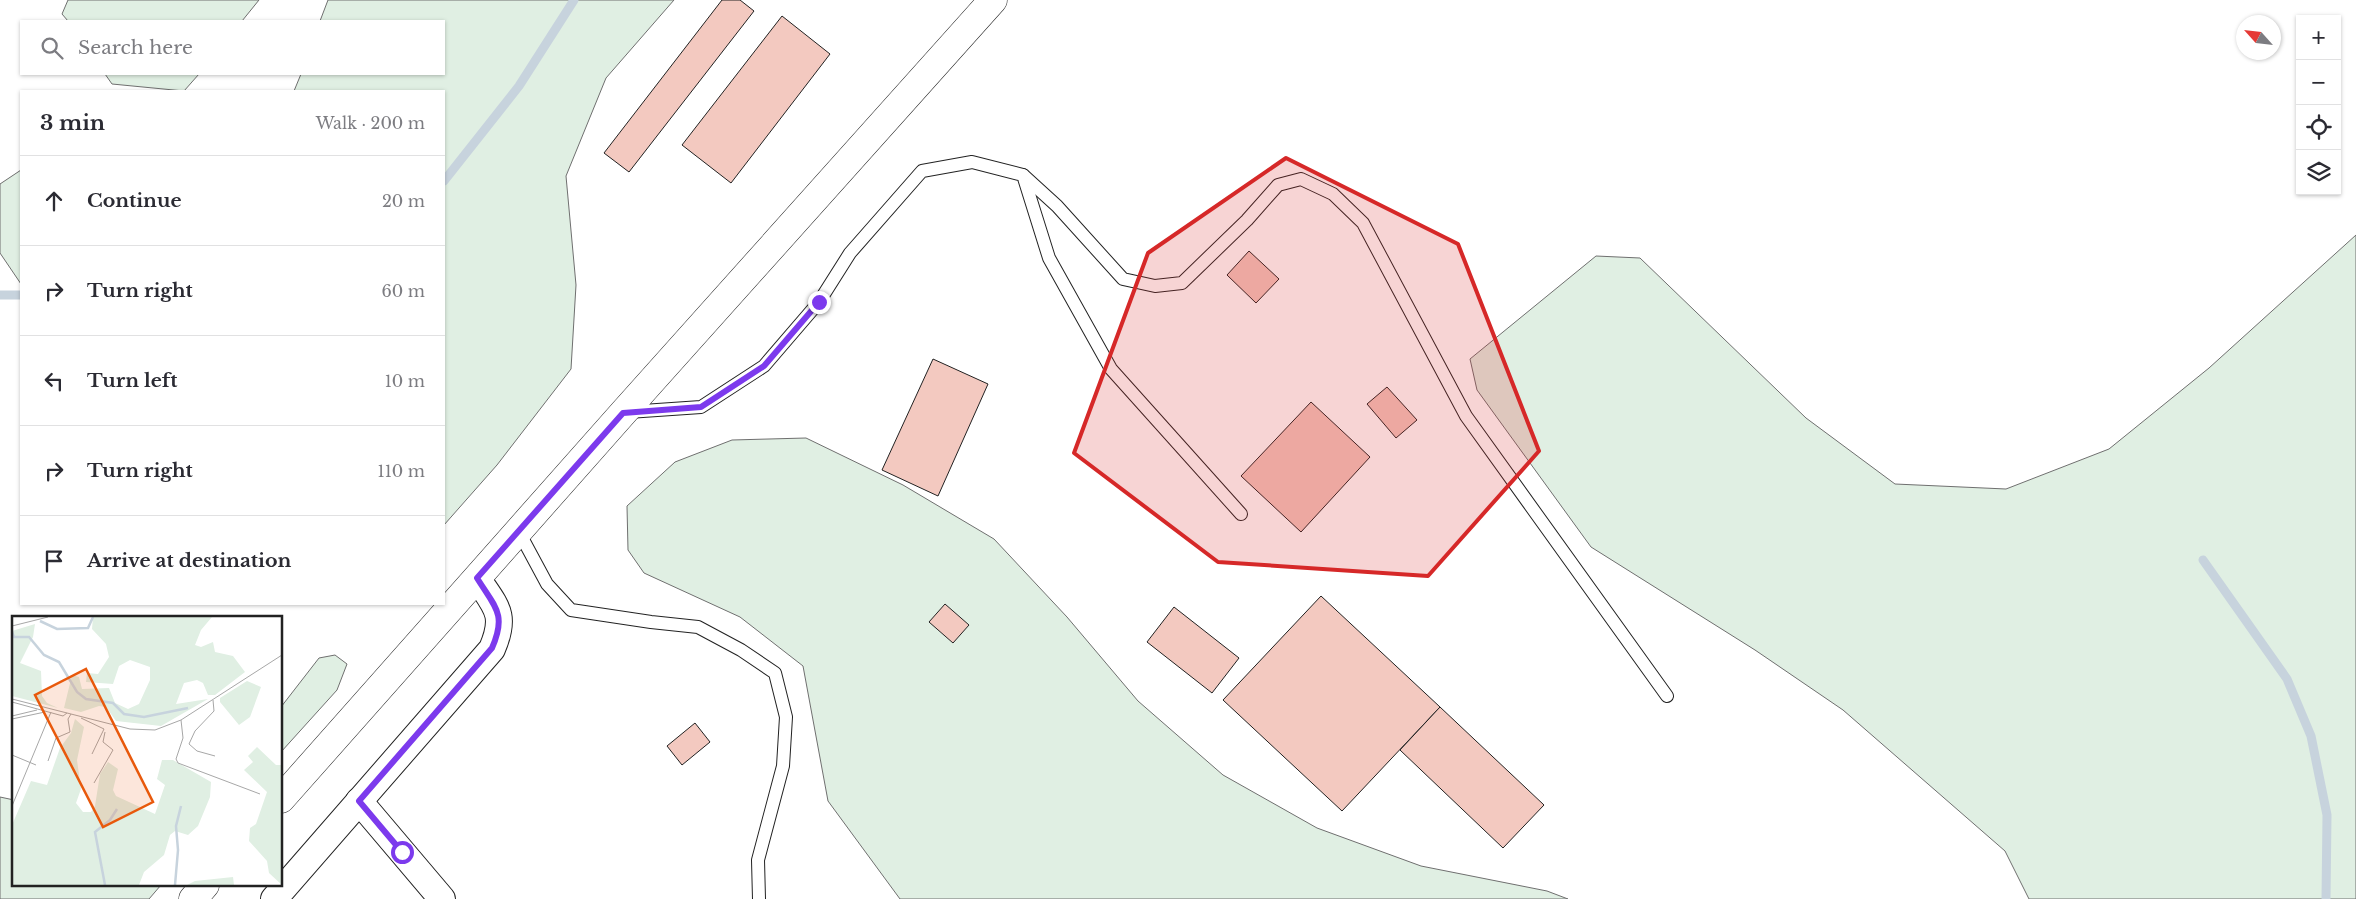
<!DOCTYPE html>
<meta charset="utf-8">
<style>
:root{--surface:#fff;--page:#f7f7f7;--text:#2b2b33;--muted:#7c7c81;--line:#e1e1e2}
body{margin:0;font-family:"Libre Baskerville",serif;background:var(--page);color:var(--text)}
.controls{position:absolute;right:15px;top:15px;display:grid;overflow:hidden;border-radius:0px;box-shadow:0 1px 4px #0004}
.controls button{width:45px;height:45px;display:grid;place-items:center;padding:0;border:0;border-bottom:1px solid var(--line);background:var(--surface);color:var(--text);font:25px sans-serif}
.compass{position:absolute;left:2236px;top:15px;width:45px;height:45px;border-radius:50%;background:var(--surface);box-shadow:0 1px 4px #0004;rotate:297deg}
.stop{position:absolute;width:15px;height:15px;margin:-11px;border:4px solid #7c3aed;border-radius:50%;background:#fff}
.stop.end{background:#7c3aed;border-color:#fff;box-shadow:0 1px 5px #0008}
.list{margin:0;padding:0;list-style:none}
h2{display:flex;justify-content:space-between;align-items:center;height:65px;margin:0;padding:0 20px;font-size:21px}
h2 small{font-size:16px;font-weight:400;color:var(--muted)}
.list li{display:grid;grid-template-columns:32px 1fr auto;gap:15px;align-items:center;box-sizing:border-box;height:90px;padding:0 20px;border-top:1px solid var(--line)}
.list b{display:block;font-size:19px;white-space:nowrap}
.list em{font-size:16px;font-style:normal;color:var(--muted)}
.icon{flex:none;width:28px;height:28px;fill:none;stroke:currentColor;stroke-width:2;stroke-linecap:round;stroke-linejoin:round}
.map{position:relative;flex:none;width:2356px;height:899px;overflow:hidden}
.search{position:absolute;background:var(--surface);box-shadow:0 1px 4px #0004;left:20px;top:20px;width:425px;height:55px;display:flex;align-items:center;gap:12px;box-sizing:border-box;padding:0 18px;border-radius:0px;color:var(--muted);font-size:19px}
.panel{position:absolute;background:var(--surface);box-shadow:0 1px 4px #0004;left:20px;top:90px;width:425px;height:515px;border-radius:0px}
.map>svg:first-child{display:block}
</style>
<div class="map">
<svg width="2356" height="899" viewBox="0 0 2356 899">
<rect width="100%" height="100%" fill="#fff"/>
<g fill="#e0efe3" stroke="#6f6f6f">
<path d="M 68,0 L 259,0 L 242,21 L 68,21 L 62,14 Z"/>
<path d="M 328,0 L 674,0 L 606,78 L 566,176 L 576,285 L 571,369 L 497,465 L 444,525 L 444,91 L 294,91 L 301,74 L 444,74 L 444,21 L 320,21 Z"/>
<path d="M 105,74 L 199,74 L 184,91 L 112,84 Z"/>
<path d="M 21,170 L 21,284 L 0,253 L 0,184 Z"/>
<path d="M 2356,235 L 2356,899 L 2029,899 L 2005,851 L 1843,710 L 1755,650 L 1591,547 L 1477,390 L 1470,359 L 1596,256 L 1640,258 L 1806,418 L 1895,484 L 2006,489 L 2109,449 L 2209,368 Z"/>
<path d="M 806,438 L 903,485 L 994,539 L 1067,617 L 1138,701 L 1223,775 L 1317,828 L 1421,866 L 1547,891 L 1568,899 L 900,899 L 828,801 L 803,666 L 740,617 L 644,573 L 628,550 L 627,506 L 675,462 L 732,440 Z"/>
<path d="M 335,655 L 347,664 L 337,690 L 281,752 L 281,707 L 319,658 Z"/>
<path d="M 0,797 L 14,800 L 14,885 L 161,885 L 149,899 L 0,899 Z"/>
</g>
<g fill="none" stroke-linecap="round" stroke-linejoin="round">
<g stroke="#c7d3dd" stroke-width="9">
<path d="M 444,181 L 519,86 L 574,0"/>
<path d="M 0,295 L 21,295"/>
<path d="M 2203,560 L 2287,679 L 2311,736 L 2327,815 L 2326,899"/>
</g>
</g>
<g fill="#f3c9c0" stroke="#222">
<path d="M 722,0 L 740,0 L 754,11 L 629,172 L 604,153 Z"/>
<path d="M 782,16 L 830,54 L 731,183 L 682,145 Z"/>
<path d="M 1249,251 L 1279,279 L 1256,303 L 1227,275 Z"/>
<path d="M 933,359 L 988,384 L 938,496 L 882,470 Z"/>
<path d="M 1387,387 L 1417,420 L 1396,438 L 1367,404 Z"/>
<path d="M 1311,402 L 1370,457 L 1301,532 L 1241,476 Z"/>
<path d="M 1321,596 L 1440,707 L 1342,811 L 1223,700 Z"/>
<path d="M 945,604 L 969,625 L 953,643 L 929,622 Z"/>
<path d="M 1174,607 L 1239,658 L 1212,693 L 1147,642 Z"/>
<path d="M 1440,707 L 1544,805 L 1503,848 L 1400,750 Z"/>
<path d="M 695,723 L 710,742 L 682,765 L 667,746 Z"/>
</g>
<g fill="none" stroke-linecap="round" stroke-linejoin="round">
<defs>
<g id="lane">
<path d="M 1023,175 L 1057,206 L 1123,279 L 1155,286 L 1182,283 L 1247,220 L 1278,185 L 1301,179 L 1333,194 L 1363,223 L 1466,416 L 1667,696"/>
<path d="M 628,412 L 701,407 L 764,366 L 819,302 L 850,253 L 922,171 L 972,162 L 1023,175 L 1049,258 L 1111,369 L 1241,514"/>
<path d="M 519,532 L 547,584 L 571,610 L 651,622 L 698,627 L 741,650 L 775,673 L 786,717 L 783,766 L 758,860 L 759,899"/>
</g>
<g id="street">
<path d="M 359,801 L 442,899"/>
<path d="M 274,899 L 492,649 C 507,614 496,607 477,578"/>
</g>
<g id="primary">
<path d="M 281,799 L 623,413 L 993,0"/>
<path d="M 193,899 L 205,885"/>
</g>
</defs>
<use href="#lane" stroke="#222" stroke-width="14"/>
<use href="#street" stroke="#222" stroke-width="28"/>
<use href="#primary" stroke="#222" stroke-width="29"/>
<use href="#lane" stroke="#fff" stroke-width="12"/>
<use href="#street" stroke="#fff" stroke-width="26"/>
<use href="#primary" stroke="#fff" stroke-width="28"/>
</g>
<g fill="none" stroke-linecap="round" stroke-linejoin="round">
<path stroke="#7c3aed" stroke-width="6" d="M 402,852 L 359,801 L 492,648 C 507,614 495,607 477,578 L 623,413 L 701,407 L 764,366 L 819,302"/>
</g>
<path fill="#d62828" fill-opacity="0.2" stroke="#d62828" stroke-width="4" stroke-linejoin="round" d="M 1286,158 L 1458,244 L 1539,451 L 1428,576 L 1218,562 L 1074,453 L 1148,253 Z"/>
<g transform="translate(12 616)">
<rect width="270" height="270" fill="#fff"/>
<path d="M 81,1 L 200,1 L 189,14 L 183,29 L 189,31 L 201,26 L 203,36 L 221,40 L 233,56 L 203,79 L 196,79 L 191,67 L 185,64 L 172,67 L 164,88 L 196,83 L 149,110 L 104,105 L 94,91 L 87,90 L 69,96 L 52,92 L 60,59 L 67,61 L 70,73 L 97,72 L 103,87 L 116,93 L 127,88 L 138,64 L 138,51 L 118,44 L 107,50 L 101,68 L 74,66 L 75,57 L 86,58 L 97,41 L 94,28 L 80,13 ZM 23,8 L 21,21 L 8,47 L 29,55 L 30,80 L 35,87 L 46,92 L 0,80 L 0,15 ZM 235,65 L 249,71 L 238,101 L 227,109 L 208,86 L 208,82 ZM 63,103 L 72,111 L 65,144 L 69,173 L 64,187 L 71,196 L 79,196 L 83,190 L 88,158 L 96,146 L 106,153 L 101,174 L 104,180 L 143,198 L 153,169 L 145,163 L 150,144 L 161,144 L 199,166 L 198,181 L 186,210 L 176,219 L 163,215 L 158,219 L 152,239 L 132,256 L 127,269 L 0,269 L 0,209 L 19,165 L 35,169 L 48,132 L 59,117 ZM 245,131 L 264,149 L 270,149 L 270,269 L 257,257 L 255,245 L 237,225 L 238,212 L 244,208 L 255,176 L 232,154 L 241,146 L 236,140 ZM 221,261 L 222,269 L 175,269 L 183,265 Z" fill="#e0efe3"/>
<path fill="none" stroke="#c7d3dd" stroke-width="2.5" d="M 28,5 L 45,13 L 76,12 L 81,1M 0,16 L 2,21 L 17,21 L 32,39 L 47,46 L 65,76 L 74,83 L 101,87 L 112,98 L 132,101 L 176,92M 93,269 L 83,216 L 98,204 L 105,193M 163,269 L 166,234 L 164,210 L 169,190"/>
<path fill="none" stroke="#a7a7a7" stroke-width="1" d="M 0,10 L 36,1M 0,83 L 118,113 L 143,114 L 169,104 L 270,39M 201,84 L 202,95 L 183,115 L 177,128 L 185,135 L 203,140M 0,86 L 51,100 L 55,97M 0,100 L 25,94M 69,102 L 92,113 L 80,138M 0,103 L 33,96M 169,104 L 171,122 L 164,143 L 166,147 L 248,178M 0,139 L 24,149M 36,145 L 44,122 L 58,116 L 56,103 L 59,98M 82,167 L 101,134 L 91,126 L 93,116M 0,190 L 39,96"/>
<path fill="#e8590c" fill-opacity="0.15" stroke="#e8590c" stroke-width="2.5" d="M 74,53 L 141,186 L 91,211 L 23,79 Z"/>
<rect width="270" height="270" fill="none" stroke="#222" stroke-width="2.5"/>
</g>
</svg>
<div class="controls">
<button>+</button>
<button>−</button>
<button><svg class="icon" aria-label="locate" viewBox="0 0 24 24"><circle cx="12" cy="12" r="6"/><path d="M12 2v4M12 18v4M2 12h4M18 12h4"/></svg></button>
<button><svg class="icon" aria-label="layers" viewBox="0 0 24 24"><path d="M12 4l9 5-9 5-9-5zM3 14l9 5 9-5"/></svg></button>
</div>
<svg class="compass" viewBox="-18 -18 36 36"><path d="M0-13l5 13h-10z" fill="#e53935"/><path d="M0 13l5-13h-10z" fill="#7c7c81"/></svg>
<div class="stop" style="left:402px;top:852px"></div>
<div class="stop end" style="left:819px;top:302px"></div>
<div class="search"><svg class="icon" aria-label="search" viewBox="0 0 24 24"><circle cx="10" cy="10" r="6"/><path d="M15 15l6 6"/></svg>Search here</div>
<section class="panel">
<h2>3 min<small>Walk · 200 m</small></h2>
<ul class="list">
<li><svg class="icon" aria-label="ahead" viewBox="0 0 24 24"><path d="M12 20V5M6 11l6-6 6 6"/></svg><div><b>Continue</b></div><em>20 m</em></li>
<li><svg class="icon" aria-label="right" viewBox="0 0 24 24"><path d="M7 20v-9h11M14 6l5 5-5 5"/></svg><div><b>Turn right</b></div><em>60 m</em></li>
<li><svg class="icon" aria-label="left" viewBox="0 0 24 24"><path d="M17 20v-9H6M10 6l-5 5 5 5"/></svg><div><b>Turn left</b></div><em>10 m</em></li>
<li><svg class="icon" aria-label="right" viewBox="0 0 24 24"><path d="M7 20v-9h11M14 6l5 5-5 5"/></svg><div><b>Turn right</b></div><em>110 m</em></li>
<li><svg class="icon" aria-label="arrive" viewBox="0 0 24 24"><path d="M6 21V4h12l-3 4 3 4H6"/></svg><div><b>Arrive at destination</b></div></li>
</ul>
</section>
</div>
